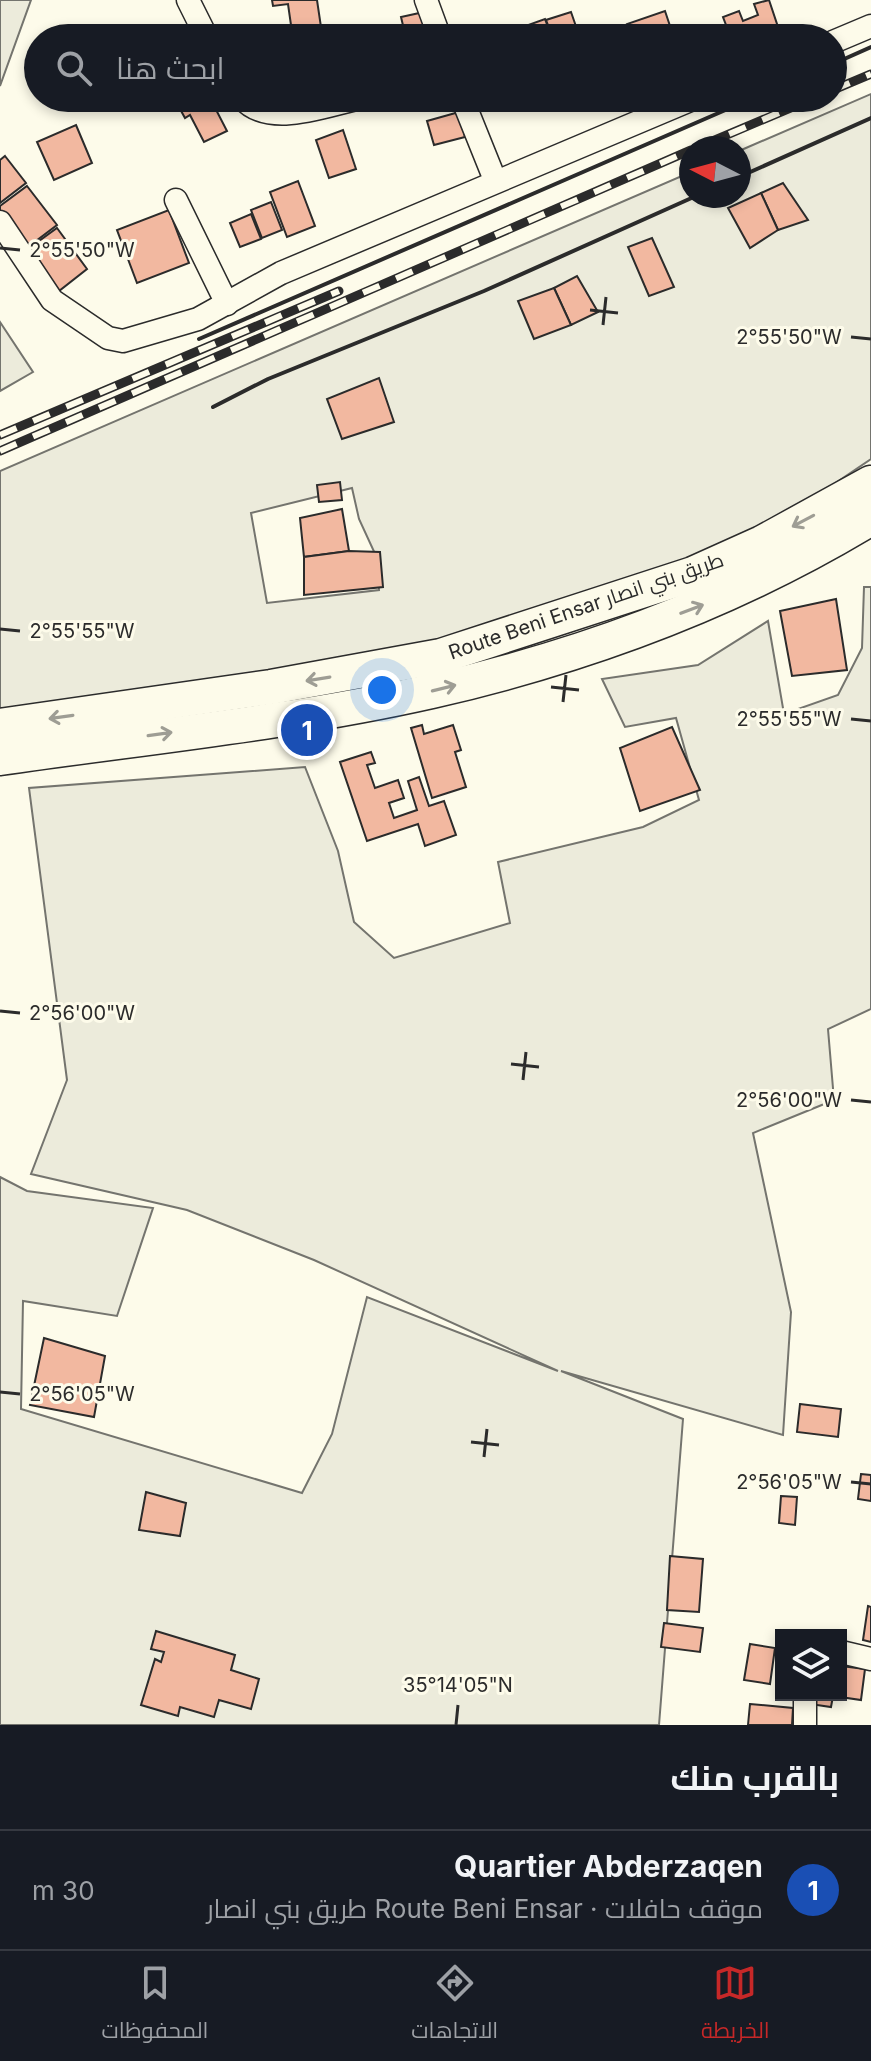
<!DOCTYPE html>
<html lang="ar">
<meta charset="utf-8">
<style>
:root{--surface:#171b24;--page:#20242c;--text:#f1f3f6;--muted:#9ea1a6;--line:#363941;--accent:#c62828}
body{margin:0;font-family:Inter,Cairo,sans-serif;background:var(--page);color:var(--text);direction:rtl}
.controls{position:absolute;right:24px;bottom:24px;display:grid;overflow:hidden;border-radius:0px;box-shadow:0 4px 12px #0003}
.controls button{width:72px;height:72px;display:grid;place-items:center;padding:0;border:0;border-bottom:2px solid var(--line);background:var(--surface);color:var(--text);font:40px sans-serif}
.compass{position:absolute;left:679px;top:136px;width:72px;height:72px;border-radius:50%;background:var(--surface);box-shadow:0 4px 12px #0003;rotate:276deg}
.you{position:absolute;left:382px;top:690px;width:28px;height:28px;margin:-20px;border:6px solid #fff;border-radius:50%;background:#1a73e8;box-shadow:0 0 0 12px #1a73e833}
.badge{display:grid;place-items:center;width:52px;height:52px;border-radius:50%;background:var(--accent);color:#fff;font-size:26px;font-weight:700}
.pin{position:absolute;translate:-50% -50%;border:4px solid #fff;box-shadow:0 2px 8px #0006}
.list{margin:0;padding:0;list-style:none}
h2{display:flex;justify-content:space-between;align-items:center;height:104px;margin:0;padding:0 32px;font-size:34px}
h2 small{font-size:26px;font-weight:400;color:var(--muted)}
.list li{display:grid;grid-template-columns:52px 1fr auto;gap:24px;align-items:center;box-sizing:border-box;height:120px;padding:0 32px;border-top:2px solid var(--line)}
.list b{display:block;font-size:30px;white-space:nowrap}
.list p{margin:0;font-size:26px;white-space:nowrap;color:var(--muted)}
.list em{font-size:26px;font-style:normal;color:var(--muted)}
.icon{flex:none;width:44px;height:44px;fill:none;stroke:currentColor;stroke-width:2;stroke-linecap:round;stroke-linejoin:round}
.map{position:relative;flex:none;width:871px;height:1725px;overflow:hidden;direction:ltr}
.search{position:absolute;background:var(--surface);box-shadow:0 4px 12px #0003;left:24px;right:24px;top:24px;height:88px;display:flex;align-items:center;gap:20px;box-sizing:border-box;padding:0 28px;border-radius:44px;color:var(--muted);font-size:30px}
.sheet{height:224px;background:var(--surface)}
nav{display:flex;justify-content:space-around;align-items:center;box-sizing:border-box;height:112px;border-top:2px solid var(--line);background:var(--surface);font-size:22px;color:var(--muted)}
nav a{display:grid;justify-items:center;gap:4px}
nav .on{color:var(--accent)}
.map>svg:first-child{display:block}
</style>
<div class="map">
<svg width="871" height="1725" viewBox="0 0 871 1725">
<rect width="100%" height="100%" fill="#fdfbea"/>
<g fill="#ecebdb" stroke="#74746e" stroke-width="2" fill-rule="evenodd">
<path d="M 0,0 L 31,0 L 0,86 Z"/>
<path d="M 871,94 L 871,459 L 760,534 L 449,642 L 0,715 L 0,471 L 691,172 L 691,196 L 739,196 L 739,151 ZM 352,488 L 359,519 L 377,558 L 379,590 L 267,603 L 251,513 Z"/>
<path d="M 0,322 L 33,372 L 0,391 Z"/>
<path d="M 864,587 L 871,587 L 871,1009 L 828,1029 L 834,1100 L 753,1133 L 791,1312 L 783,1435 L 561,1371 L 683,1419 L 659,1725 L 0,1725 L 0,1177 L 27,1191 L 153,1208 L 117,1316 L 23,1301 L 21,1409 L 302,1493 L 332,1434 L 367,1297 L 558,1371 L 314,1260 L 187,1210 L 31,1174 L 67,1080 L 29,788 L 305,767 L 338,851 L 354,922 L 394,958 L 510,923 L 498,862 L 643,827 L 699,800 L 676,718 L 625,727 L 602,679 L 698,665 L 768,621 L 784,714 L 838,695 L 862,648 Z"/>
</g>
<g fill="#f2b8a0" stroke="#2b2b2b" stroke-width="2">
<path d="M 272,0 L 317,0 L 321,27 L 292,32 L 288,4 L 273,6 Z"/>
<path d="M 769,0 L 778,27 L 747,38 L 731,38 L 723,17 L 739,11 L 743,21 L 758,15 L 754,4 Z"/>
<path d="M 665,11 L 674,38 L 632,38 L 627,24 Z"/>
<path d="M 424,12 L 431,38 L 406,38 L 401,17 Z"/>
<path d="M 571,12 L 580,38 L 553,38 L 546,20 Z"/>
<path d="M 545,19 L 552,38 L 521,38 L 517,29 Z"/>
<path d="M 174,98 L 210,98 L 227,131 L 204,142 L 190,115 L 185,118 Z"/>
<path d="M 459,112 L 465,137 L 434,145 L 427,121 Z"/>
<path d="M 76,125 L 92,163 L 54,180 L 37,142 Z"/>
<path d="M 343,130 L 356,169 L 329,178 L 316,140 Z"/>
<path d="M 5,156 L 26,183 L 0,203 L 0,160 Z"/>
<path d="M 298,181 L 315,226 L 287,237 L 270,192 Z"/>
<path d="M 783,183 L 808,220 L 778,230 L 761,193 Z"/>
<path d="M 27,186 L 57,225 L 28,247 L 0,211 L 0,206 Z"/>
<path d="M 761,193 L 778,230 L 750,248 L 728,208 Z"/>
<path d="M 271,202 L 282,230 L 262,238 L 251,210 Z"/>
<path d="M 169,210 L 189,263 L 137,283 L 117,230 Z"/>
<path d="M 251,214 L 261,239 L 240,247 L 230,223 Z"/>
<path d="M 57,228 L 87,269 L 59,291 L 28,249 Z"/>
<path d="M 652,238 L 674,287 L 649,296 L 628,247 Z"/>
<path d="M 577,276 L 598,312 L 571,325 L 554,288 Z"/>
<path d="M 554,288 L 571,325 L 534,339 L 518,301 Z"/>
<path d="M 379,378 L 394,422 L 342,439 L 327,399 Z"/>
<path d="M 340,482 L 342,500 L 319,502 L 317,485 Z"/>
<path d="M 342,509 L 349,551 L 304,557 L 300,518 Z"/>
<path d="M 349,551 L 380,552 L 383,587 L 304,595 L 304,557 Z"/>
<path d="M 836,599 L 847,670 L 792,676 L 780,611 Z"/>
<path d="M 422,725 L 424,734 L 453,725 L 461,750 L 455,752 L 466,787 L 432,798 L 411,728 Z"/>
<path d="M 672,727 L 700,790 L 640,811 L 620,748 Z"/>
<path d="M 371,752 L 375,763 L 367,765 L 375,788 L 398,780 L 404,798 L 389,803 L 394,818 L 417,810 L 408,781 L 419,777 L 429,806 L 444,801 L 456,835 L 425,846 L 418,824 L 367,841 L 340,762 Z"/>
<path d="M 44,1338 L 105,1356 L 94,1417 L 30,1405 Z"/>
<path d="M 800,1404 L 841,1409 L 838,1437 L 797,1432 Z"/>
<path d="M 861,1474 L 871,1475 L 871,1501 L 858,1499 Z"/>
<path d="M 146,1492 L 186,1503 L 180,1536 L 139,1530 Z"/>
<path d="M 781,1496 L 797,1497 L 795,1525 L 779,1523 Z"/>
<path d="M 670,1556 L 703,1559 L 699,1612 L 667,1610 Z"/>
<path d="M 868,1606 L 871,1607 L 871,1642 L 863,1640 Z"/>
<path d="M 664,1623 L 703,1628 L 700,1652 L 661,1647 Z"/>
<path d="M 156,1631 L 235,1655 L 231,1670 L 259,1679 L 251,1709 L 219,1700 L 214,1717 L 180,1707 L 178,1716 L 141,1705 L 155,1659 L 161,1662 L 164,1652 L 151,1649 Z"/>
<path d="M 750,1644 L 775,1648 L 770,1684 L 744,1680 Z"/>
<path d="M 841,1666 L 865,1669 L 861,1700 L 833,1696 L 831,1707 L 810,1704 L 811,1695 L 841,1695 Z"/>
<path d="M 750,1704 L 793,1708 L 792,1725 L 748,1725 Z"/>
</g>
<g fill="none" stroke-linecap="round" stroke-linejoin="round">
<defs>
<g id="minor">
<path d="M 188,0 L 207,38"/>
<path d="M 426,0 L 440,38"/>
<path d="M 833,42 L 871,26"/>
<path d="M 242,98 C 269,129 326,105 361,98"/>
<path d="M 462,98 L 495,180"/>
<path d="M 176,200 L 227,304"/>
<path d="M 0,222 L 52,300 L 108,338 L 123,341 L 198,319 L 281,273 L 695,98"/>
<path d="M 841,1652 L 871,1659"/>
<path d="M 805,1725 L 805,1695"/>
</g>
<g id="highway">
<path d="M 0,726 L 271,687 L 441,656 L 693,574 L 762,543 L 871,483"/>
<path d="M 0,758 C 144,737 290,723 432,691 C 585,656 736,600 871,518"/>
</g>
</defs>
<use href="#minor" stroke="#2b2b2b" stroke-width="25"/>
<use href="#highway" stroke="#2b2b2b" stroke-width="37"/>
<use href="#minor" stroke="#fdfbea" stroke-width="22"/>
<use href="#highway" stroke="#fdfbea" stroke-width="34"/>
<defs>
<g id="rail">
<path d="M 833,90 L 871,74"/>
<path d="M 696,148 L 814,98"/>
<path d="M 0,435 L 339,291"/>
<path d="M 0,451 L 691,150"/>
</g>
</defs>
<use href="#rail" stroke="#2b2b2b" stroke-width="9"/>
<use href="#rail" stroke="#fdfbea" stroke-width="6" stroke-dasharray="18" stroke-linecap="butt"/>
<g stroke="#2b2b2b" stroke-width="4">
<path d="M 833,64 L 871,47"/>
<path d="M 739,177 L 871,118"/>
<path d="M 199,339 L 753,98"/>
<path d="M 213,407 L 268,379 L 484,291 L 696,196"/>
</g>
</g>
<defs><path id="oneway-shaft" d="M-6 0H5M1.5-3L5.5 0L1.5 3" fill="none" stroke-width="1.6" stroke-linecap="round" stroke-linejoin="round" transform="scale(2)"/></defs>
<g stroke="#9e9d94">
<use href="#oneway-shaft" transform="translate(803 521) rotate(152)"/>
<use href="#oneway-shaft" transform="translate(692 609) rotate(-21)"/>
<use href="#oneway-shaft" transform="translate(318 679) rotate(171)"/>
<use href="#oneway-shaft" transform="translate(444 688) rotate(-14)"/>
<use href="#oneway-shaft" transform="translate(61 717) rotate(172)"/>
<use href="#oneway-shaft" transform="translate(160 734) rotate(-8)"/>
</g>
<path fill="none" stroke="#2b2b2b" stroke-width="3" d="M 0,248 L 20,250M 590,310 L 618,313M 603,325 L 606,297M 851,337 L 871,339M 0,629 L 20,631M 551,687 L 579,690M 563,702 L 566,675M 851,719 L 871,721M 0,1011 L 20,1013M 511,1064 L 539,1067M 523,1080 L 526,1052M 851,1100 L 871,1102M 0,1392 L 20,1394M 471,1442 L 499,1445M 484,1457 L 487,1429M 851,1482 L 871,1484M 456,1725 L 458,1705"/>
<g text-anchor="middle" stroke-width="6" stroke-linejoin="round" paint-order="stroke">
<g font-size="20" fill="#2b2b2b" stroke="#fdfbea">
<text transform="translate(586 606) rotate(-19)" y="7">Route Beni Ensar طريق بني انصار</text>
</g>
</g>
<g font-size="20" text-anchor="middle" fill="#2b2b2b" stroke="#fdfbea" stroke-width="6" stroke-linejoin="round" paint-order="stroke">
<text x="82" y="257">2°55'50"W</text>
<text x="789" y="344">2°55'50"W</text>
<text x="82" y="638">2°55'55"W</text>
<text x="789" y="726">2°55'55"W</text>
<text x="82" y="1020">2°56'00"W</text>
<text x="789" y="1107">2°56'00"W</text>
<text x="82" y="1401">2°56'05"W</text>
<text x="789" y="1489">2°56'05"W</text>
<text x="458" y="1692">35°14'05"N</text>
</g>
</svg>
<div class="controls">
<button><svg class="icon" aria-label="layers" viewBox="0 0 24 24"><path d="M12 4l9 5-9 5-9-5zM3 14l9 5 9-5"/></svg></button>
</div>
<svg class="compass" viewBox="-18 -18 36 36"><path d="M0-13l5 13h-10z" fill="#e53935"/><path d="M0 13l5-13h-10z" fill="#9ea1a6"/></svg>
<div class="you"></div>
<div class="pin badge" style="left:307px;top:730px;background:#1a4fb4">1</div>
<div class="search"><svg class="icon" aria-label="search" viewBox="0 0 24 24"><circle cx="10" cy="10" r="6"/><path d="M15 15l6 6"/></svg>ابحث هنا</div>
</div>
<section class="sheet">
<h2>بالقرب منك<small></small></h2>
<ul class="list">
<li><span class="badge" style="background:#1a4fb4">1</span><div><b>Quartier Abderzaqen</b><p>موقف حافلات · Route Beni Ensar طريق بني انصار</p></div><em>30 m</em></li>
</ul>
</section>
<nav>
<a class="on"><svg class="icon" aria-label="map" viewBox="0 0 24 24"><path d="M3 6l6-2 6 2 6-2v14l-6 2-6-2-6 2zM9 4v14M15 6v14"/></svg>الخريطة</a>
<a><svg class="icon" aria-label="directions" viewBox="0 0 24 24"><path d="M12 3l9 9-9 9-9-9zM9 14v-3h6M13 9l2 2-2 2"/></svg>الاتجاهات</a>
<a><svg class="icon" aria-label="saved" viewBox="0 0 24 24"><path d="M7 4h10v16l-5-4-5 4z"/></svg>المحفوظات</a>
</nav>
